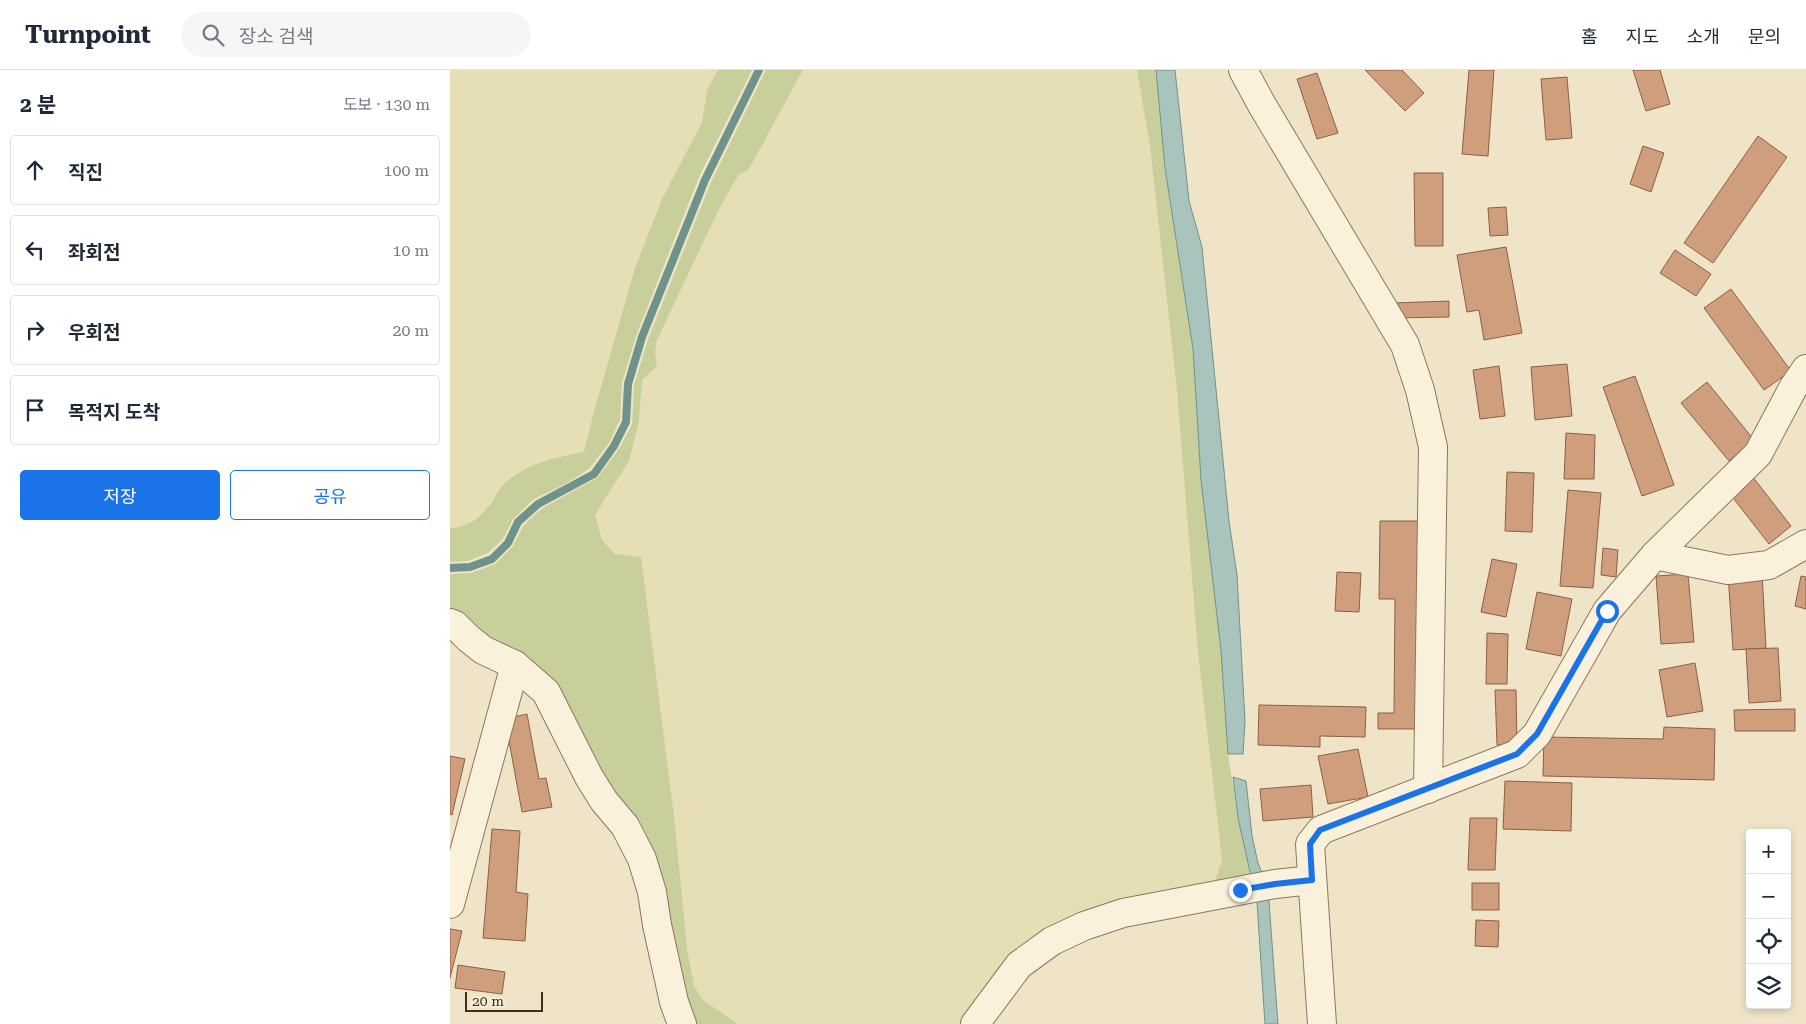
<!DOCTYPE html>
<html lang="ko">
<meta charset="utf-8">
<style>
:root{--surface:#fff;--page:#f6f6f7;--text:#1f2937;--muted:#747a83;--line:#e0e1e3;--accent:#1a73e8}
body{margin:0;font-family:"Roboto Serif","Noto Sans KR",serif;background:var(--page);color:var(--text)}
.controls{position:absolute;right:15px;bottom:15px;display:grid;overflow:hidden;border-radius:5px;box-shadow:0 2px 8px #0003}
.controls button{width:45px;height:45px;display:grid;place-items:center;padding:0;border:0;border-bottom:1px solid var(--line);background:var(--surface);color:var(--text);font:25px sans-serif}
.scale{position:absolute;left:15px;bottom:12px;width:78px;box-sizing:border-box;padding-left:5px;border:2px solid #3d2e20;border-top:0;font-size:14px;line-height:18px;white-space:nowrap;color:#3d2e20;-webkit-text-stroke:4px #f7eed8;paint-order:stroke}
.stop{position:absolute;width:15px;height:15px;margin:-11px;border:4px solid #1a73e8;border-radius:50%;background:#fff}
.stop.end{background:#1a73e8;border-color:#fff;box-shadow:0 1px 5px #0008}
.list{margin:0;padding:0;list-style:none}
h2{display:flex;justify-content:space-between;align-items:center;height:65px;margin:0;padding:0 20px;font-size:21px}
h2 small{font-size:16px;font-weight:400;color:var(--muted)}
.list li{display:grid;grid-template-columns:32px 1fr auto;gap:15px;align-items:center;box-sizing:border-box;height:70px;margin:0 10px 10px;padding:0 10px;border:1px solid var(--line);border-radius:5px}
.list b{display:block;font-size:19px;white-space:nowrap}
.list em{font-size:16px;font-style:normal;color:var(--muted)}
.actions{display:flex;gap:10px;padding:15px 20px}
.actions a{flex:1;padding:11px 0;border:1px solid var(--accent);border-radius:5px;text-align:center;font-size:18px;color:var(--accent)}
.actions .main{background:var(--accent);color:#fff}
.icon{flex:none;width:28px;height:28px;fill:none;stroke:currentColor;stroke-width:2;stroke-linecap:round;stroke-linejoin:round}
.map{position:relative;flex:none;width:1356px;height:954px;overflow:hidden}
header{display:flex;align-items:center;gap:30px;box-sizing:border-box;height:70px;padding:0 25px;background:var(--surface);border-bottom:1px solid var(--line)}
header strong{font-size:24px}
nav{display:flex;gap:28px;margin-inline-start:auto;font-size:18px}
.search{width:350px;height:45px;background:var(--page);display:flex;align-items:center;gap:12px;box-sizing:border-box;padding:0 18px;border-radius:28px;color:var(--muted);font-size:19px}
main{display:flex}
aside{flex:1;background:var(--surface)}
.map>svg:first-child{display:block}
</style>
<header>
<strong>Turnpoint</strong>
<div class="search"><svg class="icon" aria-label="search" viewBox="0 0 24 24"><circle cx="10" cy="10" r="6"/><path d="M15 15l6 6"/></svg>장소 검색</div>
<nav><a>홈</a><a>지도</a><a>소개</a><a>문의</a></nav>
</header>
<main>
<aside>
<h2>2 분<small>도보 · 130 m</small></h2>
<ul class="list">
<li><svg class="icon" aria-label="ahead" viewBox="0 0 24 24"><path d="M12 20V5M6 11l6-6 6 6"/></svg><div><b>직진</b></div><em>100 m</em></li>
<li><svg class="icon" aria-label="left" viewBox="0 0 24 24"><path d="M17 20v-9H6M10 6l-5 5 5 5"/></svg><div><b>좌회전</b></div><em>10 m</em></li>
<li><svg class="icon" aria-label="right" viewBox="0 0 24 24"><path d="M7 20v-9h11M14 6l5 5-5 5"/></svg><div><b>우회전</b></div><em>20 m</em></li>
<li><svg class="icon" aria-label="arrive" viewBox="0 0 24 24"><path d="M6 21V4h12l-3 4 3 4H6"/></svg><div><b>목적지 도착</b></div></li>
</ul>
<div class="actions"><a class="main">저장</a><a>공유</a></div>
</aside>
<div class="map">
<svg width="1356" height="954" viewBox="0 0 1356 954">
<rect width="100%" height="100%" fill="#f0e4c8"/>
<g fill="#e6deb5">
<path d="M 0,0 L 268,0 L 257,20 L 252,52 L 212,129 L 185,198 L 143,345 L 134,382 L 106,387 L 52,415 L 34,442 L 12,457 L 0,458 Z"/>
<path d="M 353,0 L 687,0 L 700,76 L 727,321 L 748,583 L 772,790 L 763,817 L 631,849 L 515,954 L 288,954 L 253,930 L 244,916 L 165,484 L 152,470 L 145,445 L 179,391 L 192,310 L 207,296 L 205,282 L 207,270 L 269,139 L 289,104 L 298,101 Z"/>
</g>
<g fill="#c9cf9b">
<path d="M 268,0 L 302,0 L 249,107 L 186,266 L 172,313 L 170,350 L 159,373 L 139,399 L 117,413 L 84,429 L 63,449 L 53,469 L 38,483 L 18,491 L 0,492 L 0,458 C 20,457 32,446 43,430 C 46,425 49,418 54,414 C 79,392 103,388 134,382 L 143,345 L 185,198 L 212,129 L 252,52 L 257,20 Z"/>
<path d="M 316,0 L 353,0 L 298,101 L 289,104 L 269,139 L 207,270 L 205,282 L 207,296 L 192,310 L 189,351 L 179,391 L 145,445 L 152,470 L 165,484 L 191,487 L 224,746 L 237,878 L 244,916 L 253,930 L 288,954 L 240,954 L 214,854 L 126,666 L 0,544 L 0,504 L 21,503 L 45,494 L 63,476 L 73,456 L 91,439 L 147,408 L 169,379 L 182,354 L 184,315 L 198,269 L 261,112 Z"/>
<path d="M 687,0 L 706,0 L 715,98 L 743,279 L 771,580 L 778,684 L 788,748 L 802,807 L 763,817 L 772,790 L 748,583 L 727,321 L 700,76 Z"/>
</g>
<g fill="#a9c4bc" stroke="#6f938a">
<path d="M 706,0 L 725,0 L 739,131 L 752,177 L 779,451 L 787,505 L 795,651 L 793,684 L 778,684 L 771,580 L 751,410 L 743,279 L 715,98 Z"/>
<path d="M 783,707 L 796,711 L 802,766 L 808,793 L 818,818 L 828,954 L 815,954 L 807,833 L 788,748 Z"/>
</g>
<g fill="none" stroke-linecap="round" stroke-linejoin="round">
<path stroke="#6f938a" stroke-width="8" d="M 0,498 L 20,497 L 42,489 L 58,473 L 68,452 L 88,434 L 144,404 L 164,376 L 176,352 L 178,314 L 192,267 L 255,110 L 309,0"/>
</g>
<g fill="#cf9f7d" stroke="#8d5f41">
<path d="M 915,0 L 952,0 L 974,23 L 955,41 Z"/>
<path d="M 1019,0 L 1044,0 L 1038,86 L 1012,84 Z"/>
<path d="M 1183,0 L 1210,0 L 1220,34 L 1196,41 Z"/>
<path d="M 867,3 L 888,63 L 867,69 L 847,9 Z"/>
<path d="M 1117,7 L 1122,68 L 1096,70 L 1091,9 Z"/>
<path d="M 1308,66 L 1337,87 L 1263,193 L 1234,173 Z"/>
<path d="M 1193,76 L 1214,83 L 1201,122 L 1180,114 Z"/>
<path d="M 964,103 L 993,103 L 993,176 L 965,176 Z"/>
<path d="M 1056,137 L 1058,165 L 1040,166 L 1038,138 Z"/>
<path d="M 1056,177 L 1072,263 L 1034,270 L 1029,240 L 1017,242 L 1007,185 Z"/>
<path d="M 1225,180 L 1261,204 L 1246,226 L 1210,203 Z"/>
<path d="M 1281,219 L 1341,301 L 1314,320 L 1254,238 Z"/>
<path d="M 999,231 L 999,247 L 943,248 L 943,233 Z"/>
<path d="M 1117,294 L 1122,346 L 1085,350 L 1081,297 Z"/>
<path d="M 1049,296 L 1055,346 L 1030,349 L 1023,300 Z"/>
<path d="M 1185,306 L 1224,415 L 1192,426 L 1153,317 Z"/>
<path d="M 1257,312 L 1304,370 L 1279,391 L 1231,333 Z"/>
<path d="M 1116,363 L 1145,365 L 1144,409 L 1114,409 Z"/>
<path d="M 1057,402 L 1084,403 L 1082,462 L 1055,461 Z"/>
<path d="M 1302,406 L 1341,456 L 1319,474 L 1280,424 Z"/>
<path d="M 1118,420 L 1151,423 L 1143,518 L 1110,516 Z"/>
<path d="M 930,451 L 972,451 L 970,659 L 928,659 L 928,643 L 944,643 L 945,529 L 929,529 Z"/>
<path d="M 1153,478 L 1168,480 L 1166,507 L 1151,505 Z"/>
<path d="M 1042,489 L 1067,494 L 1056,547 L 1031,542 Z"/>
<path d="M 887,502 L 911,503 L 909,542 L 885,541 Z"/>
<path d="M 1312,502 L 1316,578 L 1283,580 L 1278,503 Z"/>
<path d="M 1238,504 L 1244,572 L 1211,574 L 1206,506 Z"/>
<path d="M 1351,506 L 1356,507 L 1356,539 L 1345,536 Z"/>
<path d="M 1087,522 L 1122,529 L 1111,586 L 1076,579 Z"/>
<path d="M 1037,563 L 1058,564 L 1057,614 L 1036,614 Z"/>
<path d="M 1328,578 L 1331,631 L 1299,633 L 1296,579 Z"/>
<path d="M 1245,593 L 1253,641 L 1217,647 L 1209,600 Z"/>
<path d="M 1045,620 L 1066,620 L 1067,674 L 1047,675 Z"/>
<path d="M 809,635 L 916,637 L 915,667 L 870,666 L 870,677 L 808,675 Z"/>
<path d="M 1345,639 L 1345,661 L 1285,661 L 1284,640 Z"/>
<path d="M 77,644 L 89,709 L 96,708 L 102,737 L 72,742 L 55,649 Z"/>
<path d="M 1214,657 L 1265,659 L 1264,710 L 1093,706 L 1094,667 L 1213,669 Z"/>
<path d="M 908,679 L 918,727 L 878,734 L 868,686 Z"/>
<path d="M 0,686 L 15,689 L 2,745 L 0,744 Z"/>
<path d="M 1055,711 L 1122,713 L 1121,761 L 1053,759 Z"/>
<path d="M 861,715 L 863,747 L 813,751 L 810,719 Z"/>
<path d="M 1020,748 L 1047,748 L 1045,800 L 1018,800 Z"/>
<path d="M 42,759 L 70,761 L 66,822 L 78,824 L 75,871 L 33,868 Z"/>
<rect x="1022" y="813" width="27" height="27"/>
<path d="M 1026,850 L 1049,851 L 1048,877 L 1025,876 Z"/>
<path d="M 0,859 L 12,861 L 0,908 Z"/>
<path d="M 8,895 L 55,902 L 52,924 L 5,918 Z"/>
</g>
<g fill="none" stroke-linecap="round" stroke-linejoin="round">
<defs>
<g id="minor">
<path d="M 793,0 L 812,35 L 955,275 L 970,320 L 983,377 L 978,719"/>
<path d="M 1205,485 L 1278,500 L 1319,495 L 1356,474"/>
<path d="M 0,553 L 5,555 L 18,568 L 33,580 L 65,595 L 96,622 L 139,707 L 154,731 L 175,756 L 192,789 L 202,822 L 207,855 L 224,932 L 232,954"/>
<path d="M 0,834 L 65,595"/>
<path d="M 525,954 L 569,895 L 602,871 L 634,856 L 673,843 L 825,814 L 862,810"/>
<path d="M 872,954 L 860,774 L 871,760 L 1067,684 L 1087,664 L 1157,541 L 1205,485 L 1308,384 L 1343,318 L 1356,299"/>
</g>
</defs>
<use href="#minor" stroke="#8d765c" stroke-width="30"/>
<use href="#minor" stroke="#faf1dc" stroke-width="28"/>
</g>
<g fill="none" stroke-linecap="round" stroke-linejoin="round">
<path stroke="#1a73e8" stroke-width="6" d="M 790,820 L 825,814 L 862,810 L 860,774 L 870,760 L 1067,684 L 1087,664 L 1157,541"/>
</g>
</svg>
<div class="controls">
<button>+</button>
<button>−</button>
<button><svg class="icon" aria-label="locate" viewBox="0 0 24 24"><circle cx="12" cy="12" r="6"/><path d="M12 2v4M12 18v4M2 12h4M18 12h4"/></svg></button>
<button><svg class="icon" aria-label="layers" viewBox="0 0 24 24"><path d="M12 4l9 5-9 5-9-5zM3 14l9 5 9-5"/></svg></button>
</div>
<div class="scale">20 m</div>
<div class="stop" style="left:1157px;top:541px"></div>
<div class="stop end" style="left:790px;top:820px"></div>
</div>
</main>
